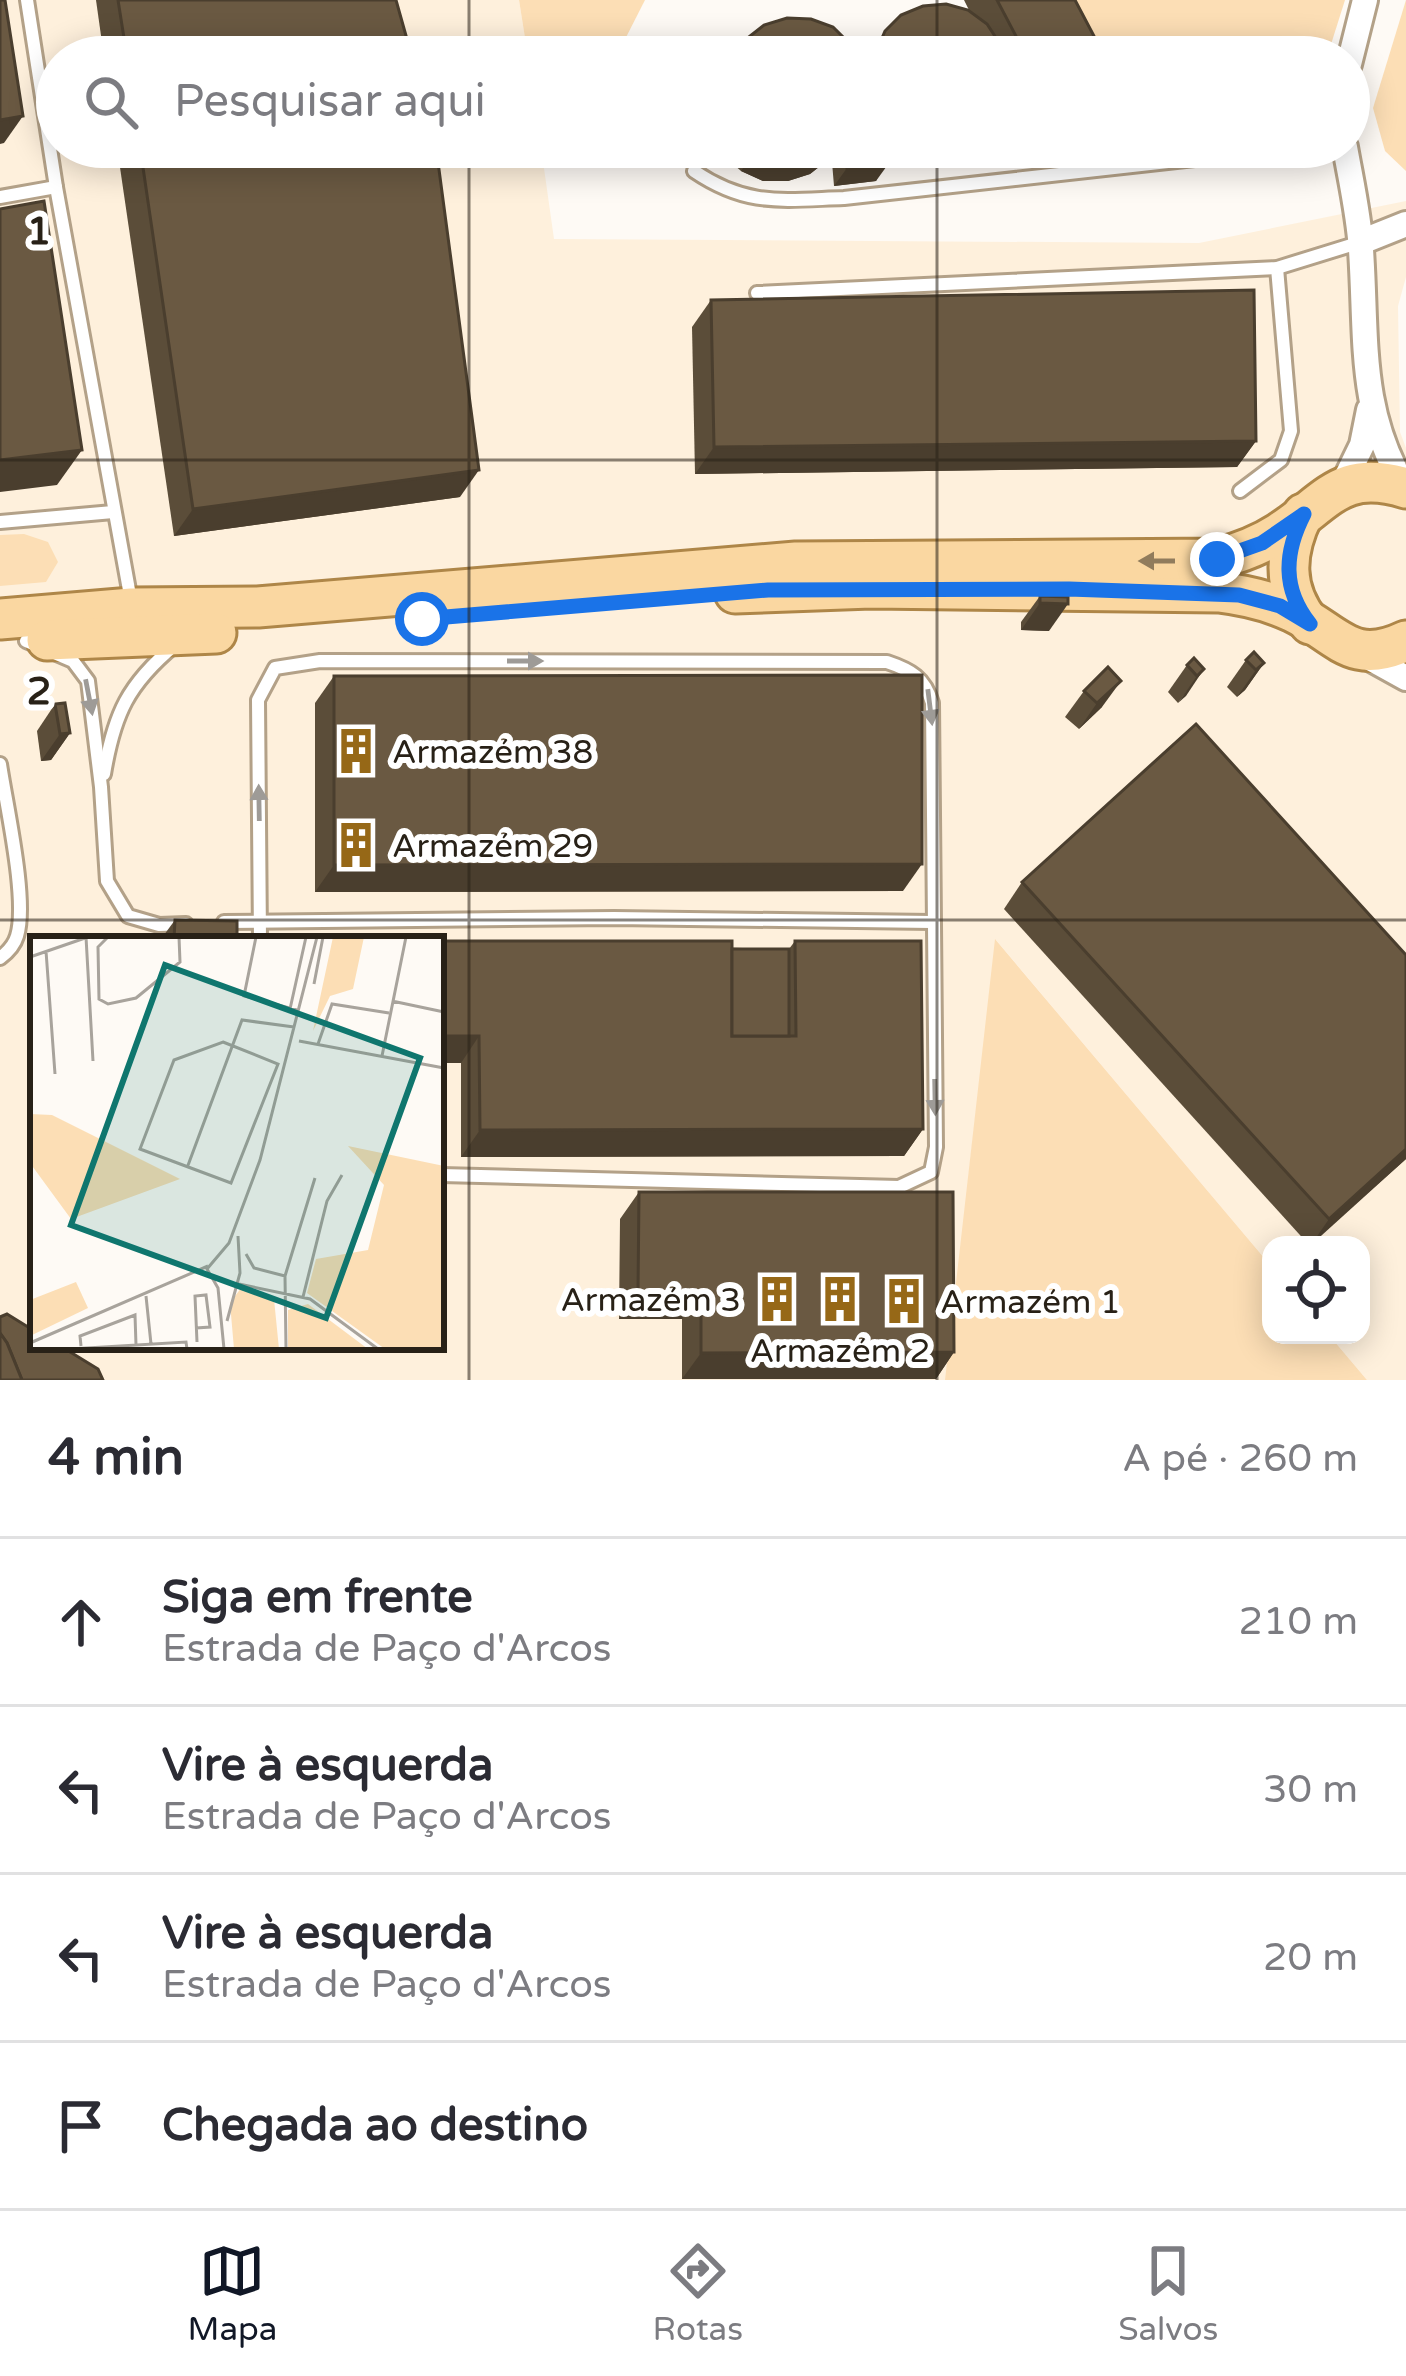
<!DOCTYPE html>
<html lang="pt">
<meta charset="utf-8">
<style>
:root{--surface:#fff;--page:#f2f2f3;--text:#2b2b33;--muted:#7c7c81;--line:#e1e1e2;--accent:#111827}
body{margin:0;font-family:"Varela Round",sans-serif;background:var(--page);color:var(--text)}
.controls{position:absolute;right:36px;bottom:36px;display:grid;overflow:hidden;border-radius:24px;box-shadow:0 6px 30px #0003}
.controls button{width:108px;height:108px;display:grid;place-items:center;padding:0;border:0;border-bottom:3px solid var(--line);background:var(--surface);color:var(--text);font:60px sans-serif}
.stop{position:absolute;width:36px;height:36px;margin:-27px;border:9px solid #1a73e8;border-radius:50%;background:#fff}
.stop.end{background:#1a73e8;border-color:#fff;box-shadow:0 3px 12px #0008}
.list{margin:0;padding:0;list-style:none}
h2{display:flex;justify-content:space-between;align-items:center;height:156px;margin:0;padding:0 48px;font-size:51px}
h2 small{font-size:39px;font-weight:400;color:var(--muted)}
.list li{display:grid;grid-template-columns:78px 1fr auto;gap:36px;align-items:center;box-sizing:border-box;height:168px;padding:0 48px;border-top:3px solid var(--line)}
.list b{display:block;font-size:45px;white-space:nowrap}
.list p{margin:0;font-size:39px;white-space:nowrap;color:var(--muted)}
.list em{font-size:39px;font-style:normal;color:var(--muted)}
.icon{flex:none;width:66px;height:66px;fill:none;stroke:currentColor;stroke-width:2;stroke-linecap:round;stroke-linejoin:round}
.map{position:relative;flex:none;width:1406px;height:1380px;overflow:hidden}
.search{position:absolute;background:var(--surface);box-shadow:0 6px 30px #0003;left:36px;right:36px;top:36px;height:132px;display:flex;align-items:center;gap:30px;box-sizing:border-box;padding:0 42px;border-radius:66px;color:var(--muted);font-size:45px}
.sheet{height:828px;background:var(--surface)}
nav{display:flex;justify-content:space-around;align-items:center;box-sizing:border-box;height:168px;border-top:3px solid var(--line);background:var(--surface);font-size:33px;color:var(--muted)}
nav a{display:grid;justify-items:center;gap:6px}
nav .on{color:var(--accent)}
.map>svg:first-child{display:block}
</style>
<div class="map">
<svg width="1406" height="1380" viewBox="0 0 1406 1380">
<rect width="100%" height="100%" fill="#fefaf5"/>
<path fill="#fef0dc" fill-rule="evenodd" d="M 0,0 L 519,0 L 528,57 L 57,57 L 57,147 L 541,147 L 554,239 L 1199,243 L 1406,201 L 1406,277 L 1398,306 L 1400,432 L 1406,448 L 1406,1380 L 1367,1380 L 1329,1335 L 1361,1335 L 1361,1245 L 1271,1245 L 1271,1266 L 996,940 L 968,1180 L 960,1380 L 0,1380 ZM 33,939 L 441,939 L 441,1347 L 33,1347 Z"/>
<g fill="#fcdeb5">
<path d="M 519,0 L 645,0 L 616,57 L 528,57 Z"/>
<path d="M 1059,0 L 1345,0 L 1327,57 L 1090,57 Z"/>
<path d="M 1406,0 L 1406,171 L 1385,151 L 1373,108 Z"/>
<path d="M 24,534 L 48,542 L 58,562 L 46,582 L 0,586 L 0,535 Z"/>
<path d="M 995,939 L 1271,1266 L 1271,1335 L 1329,1335 L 1367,1380 L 945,1380 Z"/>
</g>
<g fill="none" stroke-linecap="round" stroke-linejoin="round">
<defs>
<g id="lane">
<path d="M 27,0 L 56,187 L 131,601"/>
<path d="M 694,171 C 747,207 782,200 844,198 L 1303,147"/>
<path d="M 0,197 L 56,187"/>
<path d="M 757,293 L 1277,268 L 1361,242"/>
<path d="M 1240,491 L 1281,460 L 1291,431 L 1277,268"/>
<path d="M 0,522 L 113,512"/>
<path d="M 26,641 L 73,661 L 88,681 L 101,787 L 107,881 L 128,916 L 159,925 L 186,924"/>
<path d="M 0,764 C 6,805 28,900 17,936 C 14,946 8,952 0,958"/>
<path d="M 104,774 C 114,714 128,684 175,645"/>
<path d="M 224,922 L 614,918 L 932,922"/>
<path d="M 260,939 L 258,700 L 275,668 L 320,661 L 887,662 C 911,670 925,678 932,703 L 936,1147 L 931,1172 L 899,1187 L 441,1175"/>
</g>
<g id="street">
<path d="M 1349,64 L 1365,0"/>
<path d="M 1345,147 C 1351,181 1359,216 1361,250 C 1367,338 1358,410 1405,488"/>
<path d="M 1361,242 L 1406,224"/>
<path d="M 1342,486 L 1362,445 L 1369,410"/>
<path d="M 1359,652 L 1406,678"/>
</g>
<g id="primary">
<path d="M 1303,514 C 1284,553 1282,589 1310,624"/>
<path d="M 735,593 L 871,588 L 1219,592 C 1244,595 1270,601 1293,612 C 1338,634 1351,667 1406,641"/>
<path d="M 0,619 L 132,608 L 258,607 L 796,562 L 1217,559 C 1239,553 1259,546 1279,533 C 1328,502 1340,468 1406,488"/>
<path d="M 47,640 L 216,633"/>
</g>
</defs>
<use href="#lane" stroke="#b3a188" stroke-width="18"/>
<use href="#street" stroke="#b3a188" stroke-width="30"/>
<use href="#primary" stroke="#ae8648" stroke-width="45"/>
<use href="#lane" stroke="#fff" stroke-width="12"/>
<use href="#street" stroke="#fff" stroke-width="24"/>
<use href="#primary" stroke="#fad7a1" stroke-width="39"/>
</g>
<g fill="#5b4d39">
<path d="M 96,0 L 396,0 L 412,57 L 104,57 Z"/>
<path d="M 964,0 L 1075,0 L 1105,57 L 867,57 L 885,31 L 970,12 Z"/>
<path d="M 117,147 L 436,147 L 460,497 L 174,536 Z"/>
<path d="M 719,147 L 837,147 L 829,159 L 810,174 L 788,181 L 763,181 L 741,171 L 723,155 Z"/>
<path d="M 842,147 L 965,147 L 958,153 L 937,163 L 914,164 L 888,156 L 876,181 L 834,186 L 832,162 Z"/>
<path d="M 711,300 L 1256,441 L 1237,467 L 695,474 L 692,327 Z"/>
<path d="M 1040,596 L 1049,631 L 1021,630 L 1021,622 Z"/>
<path d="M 1246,660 L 1264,663 L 1245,690 L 1237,697 L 1227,687 Z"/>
<path d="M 1187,665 L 1204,669 L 1178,703 L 1168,692 Z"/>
<path d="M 334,676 L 903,891 L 315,892 L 315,703 Z"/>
<path d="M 1084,691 L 1102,707 L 1079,729 L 1065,717 Z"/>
<path d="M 55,704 L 70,733 L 51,760 L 41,761 L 37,731 Z"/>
<path d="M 1022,882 L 1406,955 L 1406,1159 L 1309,1245 L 1004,909 Z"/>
<path d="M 175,920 L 237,939 L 161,939 Z"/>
<path d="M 441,941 L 789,949 L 795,941 L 923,1129 L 904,1156 L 461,1157 L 461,1063 L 441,1063 Z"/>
<path d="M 639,1192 L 954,1352 L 936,1379 L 682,1379 L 682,1319 L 619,1319 L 620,1219 Z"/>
</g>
<g fill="#4a3e2e">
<path d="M 23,116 L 4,143 L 0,144 L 0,120 Z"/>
<path d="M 758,147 L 837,147 L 829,159 L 810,174 L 788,181 L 763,181 L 741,171 Z"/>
<path d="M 899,147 L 965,147 L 958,153 L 937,163 L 914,164 L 891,158 Z"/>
<path d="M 889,163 L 876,181 L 834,186 L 847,168 Z"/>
<path d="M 1256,441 L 1237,467 L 695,474 L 714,447 Z"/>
<path d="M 82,450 L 57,485 L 0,492 L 0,460 Z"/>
<path d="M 479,470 L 460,497 L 174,536 L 193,509 Z"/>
<path d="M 1040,603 L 1068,604 L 1049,631 L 1021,630 Z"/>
<path d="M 1264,663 L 1245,690 L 1237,697 L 1256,670 Z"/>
<path d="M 1204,669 L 1186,696 L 1178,703 L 1197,676 Z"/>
<path d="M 1121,681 L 1102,707 L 1079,729 L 1097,703 Z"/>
<path d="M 70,733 L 51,760 L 41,761 L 60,734 Z"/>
<path d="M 922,864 L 903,891 L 315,892 L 334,865 Z"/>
<path d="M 441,1036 L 479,1036 L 461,1063 L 441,1063 Z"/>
<path d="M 923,1129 L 904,1156 L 461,1157 L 480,1130 Z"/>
<path d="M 1406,1149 L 1406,1159 L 1311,1245 L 1329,1219 Z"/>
<path d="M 638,1292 L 701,1292 L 682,1319 L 619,1319 Z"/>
<path d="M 954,1352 L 936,1379 L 682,1379 L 701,1353 Z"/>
</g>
<g fill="#6a5942" stroke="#4a3e2e" stroke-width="3">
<path d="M 0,0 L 5,0 L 23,116 L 0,120 Z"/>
<path d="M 118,0 L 396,0 L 412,57 L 127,57 Z"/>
<path d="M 997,0 L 1075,0 L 1105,57 L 1027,57 Z"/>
<path d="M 946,4 L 968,10 L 987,24 L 1000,44 L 1004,57 L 874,57 L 885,31 L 901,15 L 923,6 Z"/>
<path d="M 787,18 L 811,19 L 833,27 L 850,44 L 858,57 L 735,57 L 745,40 L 764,25 Z"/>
<path d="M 140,147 L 436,147 L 479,470 L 193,509 Z"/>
<path d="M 766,147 L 829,147 L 806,155 L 782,154 Z"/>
<path d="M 845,147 L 887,147 L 889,163 L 847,168 Z"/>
<path d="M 44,201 L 82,450 L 0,460 L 0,209 Z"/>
<path d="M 1254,290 L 1256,441 L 714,447 L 711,300 Z"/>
<path d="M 1040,596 L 1068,597 L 1068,604 L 1040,603 Z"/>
<path d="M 1254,652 L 1264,663 L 1256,670 L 1246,660 Z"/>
<path d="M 1194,658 L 1204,669 L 1197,676 L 1187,665 Z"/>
<path d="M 1108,667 L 1121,681 L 1097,703 L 1084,691 Z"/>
<path d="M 922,675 L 922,864 L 334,865 L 334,676 Z"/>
<path d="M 65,703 L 70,733 L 60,734 L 55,704 Z"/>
<path d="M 1196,724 L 1406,955 L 1406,1149 L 1329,1219 L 1022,882 Z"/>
<path d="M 175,920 L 237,921 L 237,939 L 174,939 Z"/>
<path d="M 441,941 L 732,941 L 732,1036 L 796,1036 L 795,941 L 921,941 L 923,1129 L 480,1130 L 479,1036 L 441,1036 Z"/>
<rect x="732" y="949" width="57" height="87"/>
<path d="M 639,1192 L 953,1192 L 954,1352 L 701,1353 L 701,1292 L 638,1292 Z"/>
<path d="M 7,1314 L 33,1330 L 33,1347 L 62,1347 L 98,1369 L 103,1380 L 22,1380 L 7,1343 L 0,1333 L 0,1317 Z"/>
<path d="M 0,1333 L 7,1343 L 22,1380 L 0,1380 Z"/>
</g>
<defs><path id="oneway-solid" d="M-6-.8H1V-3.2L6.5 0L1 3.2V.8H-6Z" transform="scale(3)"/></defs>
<use fill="#917c5c" href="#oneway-solid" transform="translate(1157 561) rotate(180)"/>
<g fill="#9e9b97">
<use href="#oneway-solid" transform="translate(525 661)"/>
<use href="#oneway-solid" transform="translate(89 697) rotate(79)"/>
<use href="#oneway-solid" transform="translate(930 707) rotate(83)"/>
<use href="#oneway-solid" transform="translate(259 803) rotate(-91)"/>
<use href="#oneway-solid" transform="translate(935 1097) rotate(89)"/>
</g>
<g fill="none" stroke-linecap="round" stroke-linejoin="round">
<path stroke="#1a73e8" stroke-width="15" d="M 422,619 L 768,590 L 1069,589 L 1239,595 L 1280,606 L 1310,624 C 1282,589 1284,553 1304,514 L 1262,543 L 1217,559"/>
</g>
<path fill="none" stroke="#282117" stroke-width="3" stroke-opacity="0.55" d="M 469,0 L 469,57M 937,0 L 937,57M 469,147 L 469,1380M 937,147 L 937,1380M 0,460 L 1406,460M 0,920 L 1406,920"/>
<defs>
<symbol id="building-bare" viewBox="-9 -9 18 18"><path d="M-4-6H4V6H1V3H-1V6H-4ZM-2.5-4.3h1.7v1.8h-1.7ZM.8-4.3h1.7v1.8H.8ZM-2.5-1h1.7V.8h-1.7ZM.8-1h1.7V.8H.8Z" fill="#966817" stroke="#fff" stroke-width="2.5" paint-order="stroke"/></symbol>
</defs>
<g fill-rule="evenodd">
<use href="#building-bare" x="323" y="718" width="66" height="66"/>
<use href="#building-bare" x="323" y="812" width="66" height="66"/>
<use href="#building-bare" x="744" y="1266" width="66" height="66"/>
<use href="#building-bare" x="807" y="1266" width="66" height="66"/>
<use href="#building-bare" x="871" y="1268" width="66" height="66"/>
</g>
<g text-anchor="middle" stroke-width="12" stroke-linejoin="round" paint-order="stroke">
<g font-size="33" fill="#282117" stroke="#fff" text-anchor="start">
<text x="392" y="763">Armazém 38</text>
<text x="392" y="857">Armazém 29</text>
<text x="741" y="1311" text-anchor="end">Armazém 3</text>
<text x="940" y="1313">Armazém 1</text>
<text x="840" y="1362" text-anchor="middle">Armazém 2</text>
</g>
</g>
<g transform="translate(30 936)">
<rect width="414" height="414" fill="#fefaf5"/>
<path d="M 303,1 L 334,1 L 323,53 L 300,60 L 283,95 ZM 0,178 L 22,179 L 150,243 L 41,283 L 0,227 ZM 318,210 L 414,230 L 414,413 L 355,413 L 277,357 L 286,323 L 338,314 L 354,249 ZM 46,346 L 58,372 L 0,400 L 0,364 ZM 211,352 L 244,363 L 249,413 L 204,413 L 200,367 ZM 278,368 L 338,413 L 258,413 L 258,374 Z" fill="#fcdeb5"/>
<path fill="none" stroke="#a8a39c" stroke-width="3" d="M 56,1 L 63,125M 78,1 L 68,11 L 69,63 L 78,68 L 106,62 L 150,26 L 149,1M 226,1 L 214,60 L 267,74M 16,15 L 25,138M 0,21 L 58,1M 284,48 L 293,1M 362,65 L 414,76M 260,73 L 276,1M 269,105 L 414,132M 193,106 L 248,128 L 201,247 L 110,213 L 144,124 ZM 288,108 L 302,68 L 359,77M 352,120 L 376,1M 157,232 L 212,84 L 264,91M 216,318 L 224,332 L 255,340M 209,348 L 280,363 L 348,413M 116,360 L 121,408M 273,361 L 297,265 L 312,239M 197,385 L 210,337 L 208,300M 166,392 L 180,391 L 176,359 L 165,360 L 167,406M 0,407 L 178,330M 51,410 L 50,400 L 105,379 L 106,409M 40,413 L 156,406 L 157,413M 194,413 L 188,352 L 177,333 L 199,307 L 230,224 L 287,1M 256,413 L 255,340 L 285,242"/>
<path fill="#0f766e" fill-opacity="0.15" stroke="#0f766e" stroke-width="6" d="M 135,29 L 390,122 L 296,382 L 41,289 Z"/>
<rect width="414" height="414" fill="none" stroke="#282117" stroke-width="6"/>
</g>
<g font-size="39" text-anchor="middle" font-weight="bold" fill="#282117" stroke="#fff" stroke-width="12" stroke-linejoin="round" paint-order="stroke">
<text x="39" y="244">1</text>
<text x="39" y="704">2</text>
</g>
</svg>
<div class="controls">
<button><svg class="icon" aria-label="locate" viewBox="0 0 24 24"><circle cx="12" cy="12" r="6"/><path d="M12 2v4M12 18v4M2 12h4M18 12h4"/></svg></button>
</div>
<div class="stop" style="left:422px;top:619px"></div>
<div class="stop end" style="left:1217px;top:559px"></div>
<div class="search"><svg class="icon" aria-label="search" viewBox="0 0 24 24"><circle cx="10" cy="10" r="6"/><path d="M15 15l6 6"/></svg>Pesquisar aqui</div>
</div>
<section class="sheet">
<h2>4 min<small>A pé · 260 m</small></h2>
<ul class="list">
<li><svg class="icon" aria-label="ahead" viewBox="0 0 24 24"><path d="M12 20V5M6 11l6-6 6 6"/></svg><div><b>Siga em frente</b><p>Estrada de Paço d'Arcos</p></div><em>210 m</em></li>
<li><svg class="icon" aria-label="left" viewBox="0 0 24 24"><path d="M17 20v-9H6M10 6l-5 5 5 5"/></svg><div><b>Vire à esquerda</b><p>Estrada de Paço d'Arcos</p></div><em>30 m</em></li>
<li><svg class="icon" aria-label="left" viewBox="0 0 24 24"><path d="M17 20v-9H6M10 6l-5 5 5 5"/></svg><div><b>Vire à esquerda</b><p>Estrada de Paço d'Arcos</p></div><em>20 m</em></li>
<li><svg class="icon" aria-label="arrive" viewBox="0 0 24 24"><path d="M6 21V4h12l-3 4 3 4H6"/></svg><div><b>Chegada ao destino</b></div></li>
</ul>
</section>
<nav>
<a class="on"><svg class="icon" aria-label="map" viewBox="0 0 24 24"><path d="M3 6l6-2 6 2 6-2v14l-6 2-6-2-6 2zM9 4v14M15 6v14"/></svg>Mapa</a>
<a><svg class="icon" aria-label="directions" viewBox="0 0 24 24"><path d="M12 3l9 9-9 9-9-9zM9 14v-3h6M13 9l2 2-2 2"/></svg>Rotas</a>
<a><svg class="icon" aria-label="saved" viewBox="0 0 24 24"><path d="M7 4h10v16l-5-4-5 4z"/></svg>Salvos</a>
</nav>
